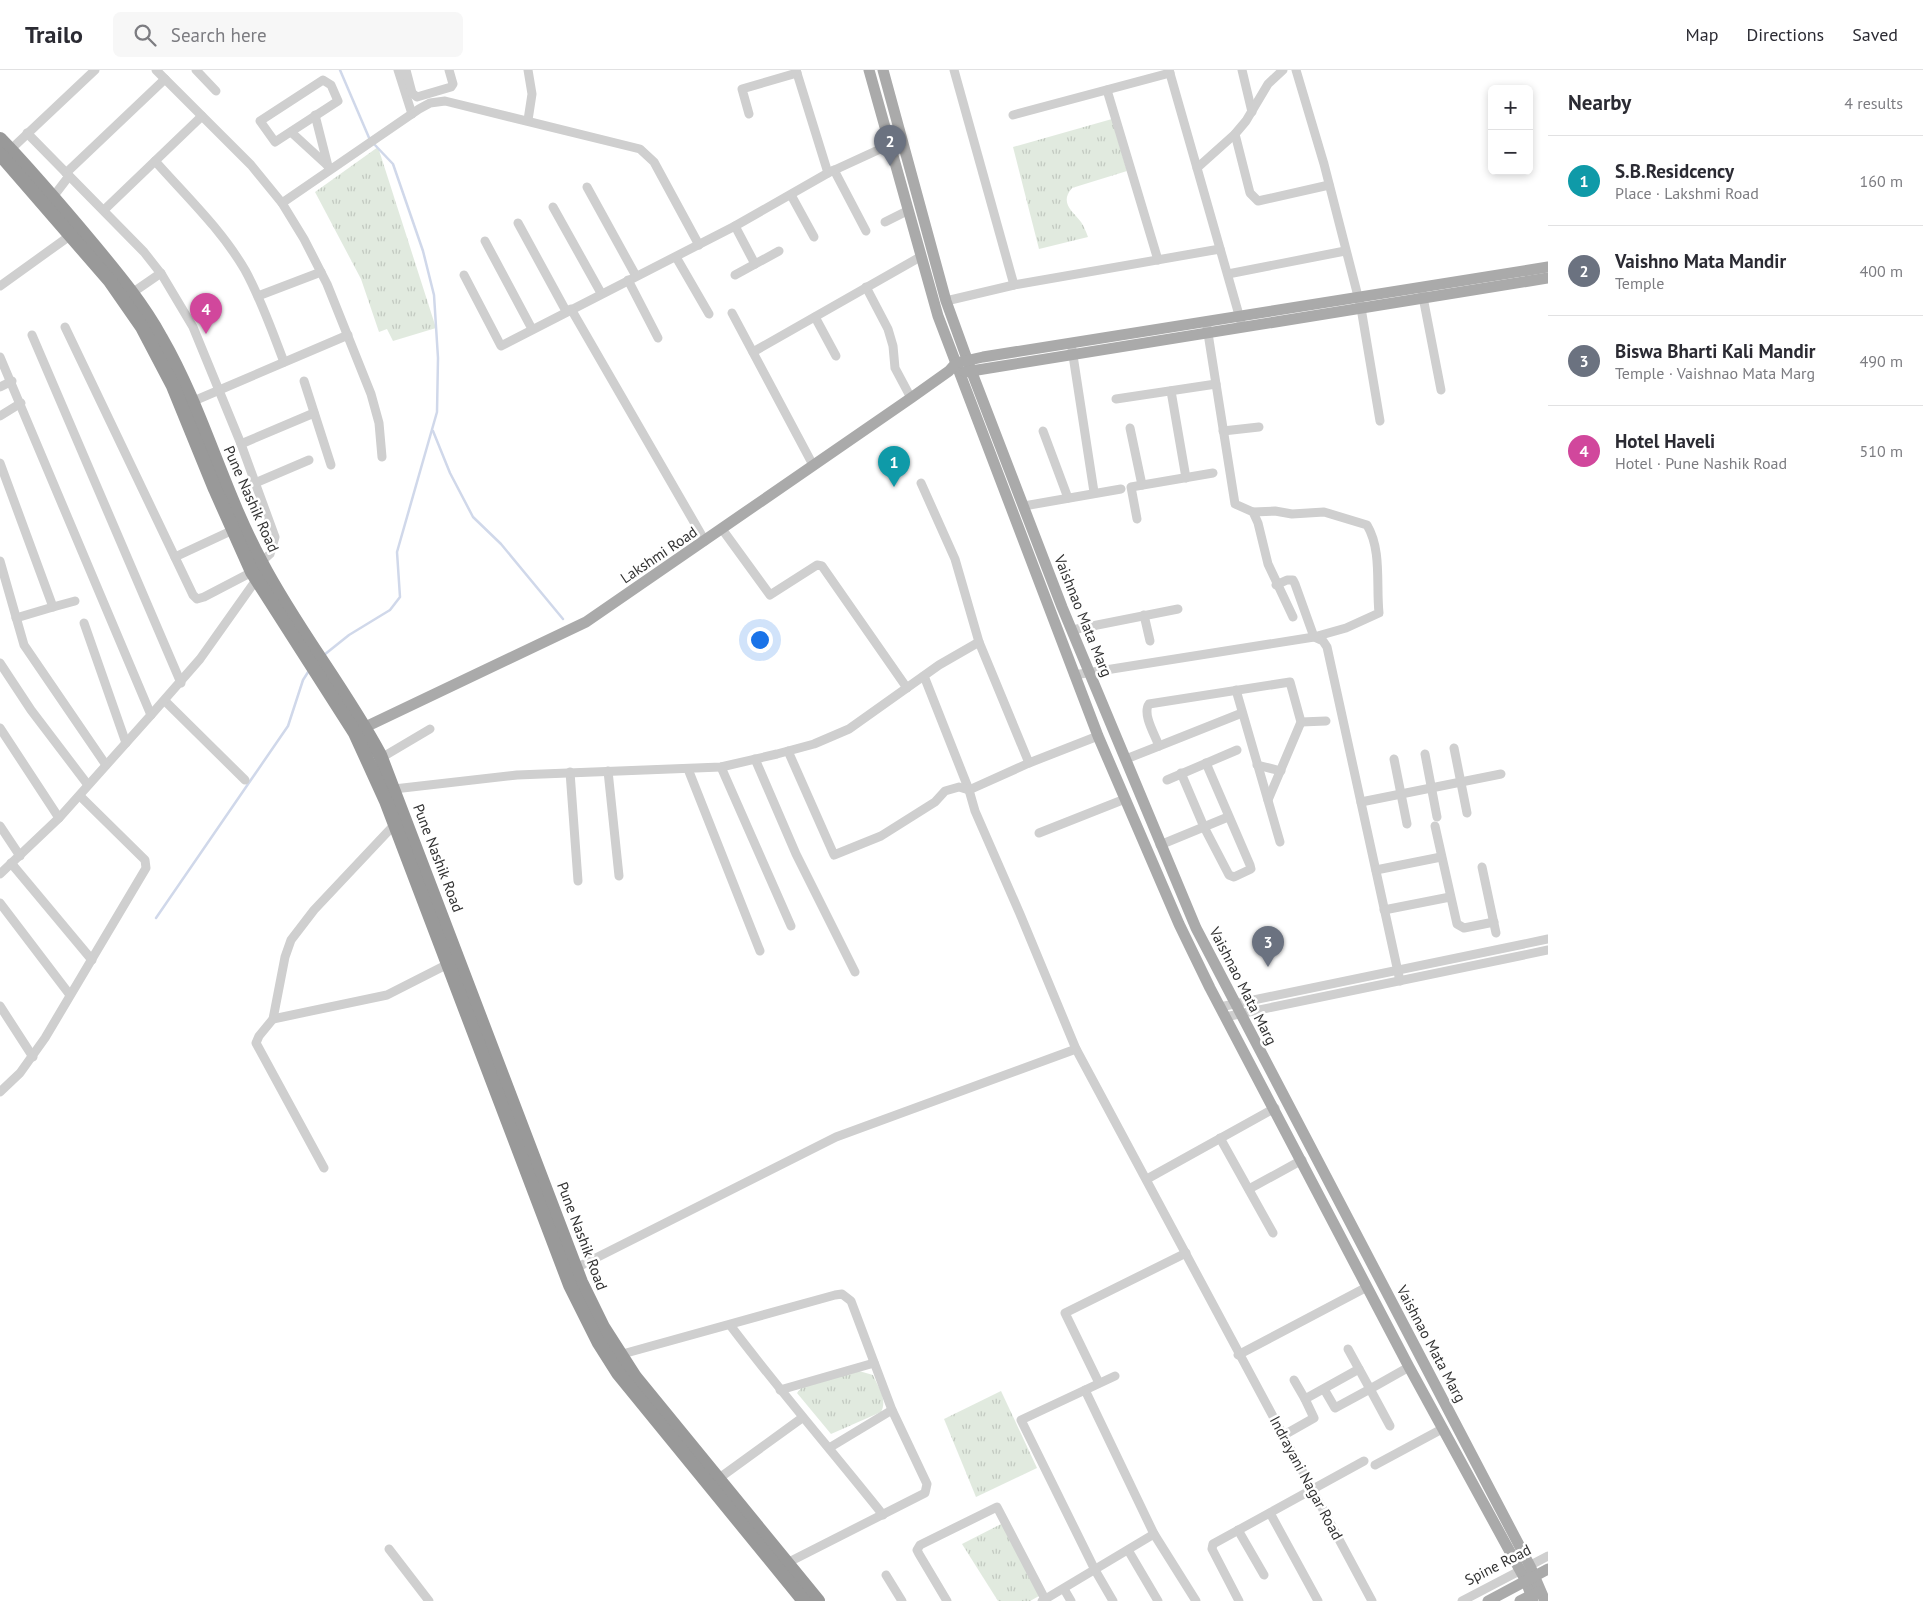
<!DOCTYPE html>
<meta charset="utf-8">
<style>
:root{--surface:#fff;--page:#f7f7f7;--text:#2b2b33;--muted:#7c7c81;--line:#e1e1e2;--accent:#ea580c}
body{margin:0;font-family:"PT Sans",sans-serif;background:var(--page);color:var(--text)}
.controls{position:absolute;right:15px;top:15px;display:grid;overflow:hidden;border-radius:8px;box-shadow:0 2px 8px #0003}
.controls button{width:45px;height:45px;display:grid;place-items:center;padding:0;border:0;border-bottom:1px solid var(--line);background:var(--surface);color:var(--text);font:25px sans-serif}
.you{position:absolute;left:759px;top:569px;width:18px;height:18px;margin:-12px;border:4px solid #fff;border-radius:50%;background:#1a73e8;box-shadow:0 0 0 8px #1a73e833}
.badge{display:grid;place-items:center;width:32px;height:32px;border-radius:50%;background:var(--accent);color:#fff;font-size:16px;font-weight:700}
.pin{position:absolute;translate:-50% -41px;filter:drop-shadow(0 1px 2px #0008)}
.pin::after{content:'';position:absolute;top:26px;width:18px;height:15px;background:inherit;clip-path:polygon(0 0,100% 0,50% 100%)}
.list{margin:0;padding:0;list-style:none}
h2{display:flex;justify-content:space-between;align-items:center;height:65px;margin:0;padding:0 20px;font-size:21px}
h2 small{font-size:16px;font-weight:400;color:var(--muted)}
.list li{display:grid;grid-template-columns:32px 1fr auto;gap:15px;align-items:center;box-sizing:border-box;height:90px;padding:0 20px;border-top:1px solid var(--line)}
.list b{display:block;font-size:19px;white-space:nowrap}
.list p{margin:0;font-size:16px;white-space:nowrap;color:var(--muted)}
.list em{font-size:16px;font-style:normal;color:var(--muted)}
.icon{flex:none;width:28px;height:28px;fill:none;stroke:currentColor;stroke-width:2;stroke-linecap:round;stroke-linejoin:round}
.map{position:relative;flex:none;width:1548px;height:1531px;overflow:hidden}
header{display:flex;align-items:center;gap:30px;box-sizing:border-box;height:70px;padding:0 25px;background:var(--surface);border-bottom:1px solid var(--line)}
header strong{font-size:24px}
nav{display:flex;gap:28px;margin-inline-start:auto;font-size:18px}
.search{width:350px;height:45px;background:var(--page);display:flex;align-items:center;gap:12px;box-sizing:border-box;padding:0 18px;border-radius:8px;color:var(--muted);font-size:19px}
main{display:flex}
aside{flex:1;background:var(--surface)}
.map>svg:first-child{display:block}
</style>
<header>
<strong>Trailo</strong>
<div class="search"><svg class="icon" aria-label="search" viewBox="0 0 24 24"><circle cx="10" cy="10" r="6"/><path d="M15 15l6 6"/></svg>Search here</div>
<nav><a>Map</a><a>Directions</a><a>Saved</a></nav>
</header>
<main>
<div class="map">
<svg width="1548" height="1531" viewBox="0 0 1548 1531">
<defs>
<pattern id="park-tufts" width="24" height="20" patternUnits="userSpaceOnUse" patternTransform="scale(1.25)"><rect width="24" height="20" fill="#e1eadf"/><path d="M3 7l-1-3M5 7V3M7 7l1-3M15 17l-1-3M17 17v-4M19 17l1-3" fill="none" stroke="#c2c9c0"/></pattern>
</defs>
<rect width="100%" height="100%" fill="#fff"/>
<g fill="url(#park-tufts)">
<path d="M 1112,49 L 1127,101 L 1072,118 C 1059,133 1073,141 1081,152 C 1084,156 1086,162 1088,167 L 1039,179 L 1013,77 Z"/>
<path d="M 378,77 L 436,258 L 393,271 L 387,259 L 379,262 L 361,209 L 315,122 Z"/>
<path d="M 859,1301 L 873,1305 C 878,1317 888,1330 881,1342 L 831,1364 L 797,1323 L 802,1317 Z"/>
<path d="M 1001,1321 L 1037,1398 L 976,1427 L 944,1349 Z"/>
<path d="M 1003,1453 L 1039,1526 L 1030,1531 L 998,1531 L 962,1474 Z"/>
</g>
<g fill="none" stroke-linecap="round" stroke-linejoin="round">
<g stroke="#d0d8ea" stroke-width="2.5">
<path d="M 340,0 L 370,70"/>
<path d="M 433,361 L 450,403 L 473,447 L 501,474 L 563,549"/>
<path d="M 324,585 L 349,565 L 390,540 L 400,527 L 397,482 L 437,342 L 438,288 L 434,225 L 423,181 L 393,94 L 374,74"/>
<path d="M 156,848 L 288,656 L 303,610 L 310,599"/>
</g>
<g stroke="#cfcfcf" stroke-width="9">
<path d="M 156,0 L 251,95 L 282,133 L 304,169 L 327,214 L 371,324 L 379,353 L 382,387"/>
<path d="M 196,0 L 216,21"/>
<path d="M 398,0 L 412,44"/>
<path d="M 406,0 L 412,23 L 417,27 L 451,17 L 453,14 L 449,0"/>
<path d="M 796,0 L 828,103"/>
<path d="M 954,0 L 1014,215"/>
<path d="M 1169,0 L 1241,252"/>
<path d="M 1242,0 L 1252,42"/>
<path d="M 1296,0 L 1324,94 L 1361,238 L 1380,351"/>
<path d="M 323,10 L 331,15 L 338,31 L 275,72 L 260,51 Z"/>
<path d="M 1107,20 L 1158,190"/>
<path d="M 749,44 L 742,19 L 797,3"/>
<path d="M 315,45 L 329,100"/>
<path d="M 1013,45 L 1170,3"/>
<path d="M 528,50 L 532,24 L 528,0"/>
<path d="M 291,62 L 327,95"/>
<path d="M 27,63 L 144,182 L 162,205 L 193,257 L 241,374 L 275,467 L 270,484 L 261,492"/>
<path d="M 1235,64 L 1250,123 L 1258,131 L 1329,115"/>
<path d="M 8,82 L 95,0"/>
<path d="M 155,91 C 186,126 221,159 245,200 C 261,229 272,261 284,292"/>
<path d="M 1197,98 L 1235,64 L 1246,51 L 1268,14 L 1283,0"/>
<path d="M 834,100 L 866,161"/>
<path d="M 66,103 L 165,9"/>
<path d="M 587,117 L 636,206"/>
<path d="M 791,125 L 814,167"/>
<path d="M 53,127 L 69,106"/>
<path d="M 282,133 L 419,39 L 430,33 L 445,31 L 640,79 L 654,92 L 699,175"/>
<path d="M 553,137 L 601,223"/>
<path d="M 104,140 L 202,46"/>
<path d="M 885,152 L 907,141"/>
<path d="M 518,153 L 566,241"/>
<path d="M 735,156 L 755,194"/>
<path d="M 485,171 L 532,259"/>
<path d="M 676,187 L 709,244"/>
<path d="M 1228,204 L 1345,181"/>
<path d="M 464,205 L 501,276 L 735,156 L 828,103 L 902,69"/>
<path d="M 735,205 L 779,181"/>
<path d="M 628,210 L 658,268"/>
<path d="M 0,216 L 71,165"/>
<path d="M 866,217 L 888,259 L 893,276 L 895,298 L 911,328"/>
<path d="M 1422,222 L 1441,320"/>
<path d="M 132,223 L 161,203"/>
<path d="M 258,226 L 321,202"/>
<path d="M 946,231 L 1014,215 L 1220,179"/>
<path d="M 571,239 L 705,471"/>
<path d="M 732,243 L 813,395"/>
<path d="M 815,247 L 836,286"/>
<path d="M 65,257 L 193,525 L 197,529 L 204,527 L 252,502"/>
<path d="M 1207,257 L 1235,434 L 1253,442 L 1258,453 L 1268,494 L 1293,547"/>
<path d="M 32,265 L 181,613"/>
<path d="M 1072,279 L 1094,422"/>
<path d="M 753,282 L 920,187"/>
<path d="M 0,287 L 151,645 L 59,748 L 0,804"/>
<path d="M 304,311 L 331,395"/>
<path d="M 0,317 L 12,311"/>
<path d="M 1171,321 L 1186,408"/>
<path d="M 1116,329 L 1216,314"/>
<path d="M 189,333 L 348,265"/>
<path d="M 0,346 L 21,333"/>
<path d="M 1130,358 L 1142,415"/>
<path d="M 1043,361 L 1068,428"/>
<path d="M 1223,361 L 1259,357"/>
<path d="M 241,374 L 314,343"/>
<path d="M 0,393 L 53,537 L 16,548"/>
<path d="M 255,413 L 309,390"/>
<path d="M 921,413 L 955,489 L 979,572 L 1029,693 L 1098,666"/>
<path d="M 1024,436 L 1121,419"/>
<path d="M 1253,442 L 1275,441 L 1292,444 L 1324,442 L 1367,455 C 1382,480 1376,515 1379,543 L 1346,558 L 1314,567 L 1295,514 L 1293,510 L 1287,510 L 1276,515"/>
<path d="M 1137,449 L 1131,417 L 1213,403"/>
<path d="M 722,459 L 770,525 L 817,495 L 822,496 L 907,618"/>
<path d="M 175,487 L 233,460"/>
<path d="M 0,491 L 24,575 L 106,695"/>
<path d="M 53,537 L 75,531"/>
<path d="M 1144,545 L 1150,571"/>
<path d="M 84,553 L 126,673"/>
<path d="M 1072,560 L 1178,539"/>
<path d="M 0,593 L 31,640 L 88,715"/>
<path d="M 1074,605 L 1314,567 L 1323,571 L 1327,577 L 1400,911"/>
<path d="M 924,606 L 969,720"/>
<path d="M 1236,620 L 1280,772"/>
<path d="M 165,631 L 245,710"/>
<path d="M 151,645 L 200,589 L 256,510"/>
<path d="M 1301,652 L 1326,651"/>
<path d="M 0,658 L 59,748"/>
<path d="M 1159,676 L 1242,643"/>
<path d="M 1454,678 L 1467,743"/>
<path d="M 788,681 L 834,785 L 881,766 L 935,732 L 945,721 L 959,717 L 969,720"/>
<path d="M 1425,684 L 1437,747"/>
<path d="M 381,688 L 430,659"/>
<path d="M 755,689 L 796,784 L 855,902"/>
<path d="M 1126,689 L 1159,676 C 1155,665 1142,644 1149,634 L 1290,612 L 1301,652 L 1268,730"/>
<path d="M 1394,689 L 1407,754"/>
<path d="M 1029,693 L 969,720 L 975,741 L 1020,844 L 1076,979 L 1372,1531"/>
<path d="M 1257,695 L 1281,701"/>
<path d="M 721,697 L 791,856"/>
<path d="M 688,699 L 760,881"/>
<path d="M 608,701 L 619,806"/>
<path d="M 570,702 L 578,811"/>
<path d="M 1181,703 L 1204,757 L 1229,805 L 1234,807 L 1251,799 L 1250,795 L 1206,693"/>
<path d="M 1167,710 L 1237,680"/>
<path d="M 394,719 L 517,705 L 721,697 L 777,684 L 814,674 L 849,659 L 939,595 L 979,572"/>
<path d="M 1361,732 L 1501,704"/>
<path d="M 0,756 L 20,786"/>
<path d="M 1435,756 L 1457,854 L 1464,858 L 1494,852"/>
<path d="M 1039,763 L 1125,729"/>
<path d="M 1160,775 L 1228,747"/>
<path d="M 11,793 L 92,890"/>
<path d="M 1482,797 L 1496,863"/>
<path d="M 1376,800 L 1441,787"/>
<path d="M 0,833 L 70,925"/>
<path d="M 1384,840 L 1450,827"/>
<path d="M 0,936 L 33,987"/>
<path d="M 1220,937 L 1548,869"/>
<path d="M 1225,947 L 1548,880"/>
<path d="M 273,949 L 387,925 L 448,894"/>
<path d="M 0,1022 L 20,1003 L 45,968 L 146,798 L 145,790 L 80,726"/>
<path d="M 1220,1068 L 1273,1163"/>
<path d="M 324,1098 L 256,973 L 259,966 L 273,949 L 285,887 L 291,870 L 314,840 L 395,754"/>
<path d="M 1147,1109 L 1275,1038"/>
<path d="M 1249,1119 L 1302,1090"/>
<path d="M 576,1198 L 836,1067 L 1076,979"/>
<path d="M 730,1255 C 779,1320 832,1381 883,1445"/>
<path d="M 1348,1279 L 1359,1299"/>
<path d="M 619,1285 L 835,1225 L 842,1224 L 851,1231 L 892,1340 L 927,1414 L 925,1423 L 787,1493"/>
<path d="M 1238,1285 L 1367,1217"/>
<path d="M 1294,1310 L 1305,1329"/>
<path d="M 1099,1313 L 1065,1243 L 1186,1183"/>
<path d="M 1324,1319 L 1335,1338 L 1370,1319 L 1390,1356"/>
<path d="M 780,1320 L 874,1293"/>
<path d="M 1085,1320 L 1154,1464"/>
<path d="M 1284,1365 L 1314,1348 L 1305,1329 L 1359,1299 L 1370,1319 L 1409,1297"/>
<path d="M 829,1378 L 892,1340"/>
<path d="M 1375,1395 L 1442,1359"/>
<path d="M 718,1409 L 802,1348"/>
<path d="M 1270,1443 L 1318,1531"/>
<path d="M 1238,1460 L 1264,1505"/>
<path d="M 389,1479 L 429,1531"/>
<path d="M 1128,1480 L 1158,1531"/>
<path d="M 886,1505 L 902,1531"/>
<path d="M 1064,1519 L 1071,1531"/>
<path d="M 947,1531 L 919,1484 L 917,1480 L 920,1475 L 997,1437 L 1045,1529"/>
<path d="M 1042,1531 L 1154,1464 L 1196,1531"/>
<path d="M 1113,1531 L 1095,1500 L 1021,1350 L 1115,1306"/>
<path d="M 1239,1531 L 1212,1479 L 1213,1474 L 1364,1391"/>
<path d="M 1462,1531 L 1548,1486"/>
</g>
<g stroke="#aaa" stroke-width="11">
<path d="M 869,0 L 938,246 L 1098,666 L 1179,854 L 1210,918 L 1409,1297 L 1526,1511 L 1533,1531"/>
<path d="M 883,0 L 946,231 L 971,300 L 1062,537 L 1196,858 L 1530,1496 L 1545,1531"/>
<path d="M 965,302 L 1548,208"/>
<path d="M 357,661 L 586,552 L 911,328 L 949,301 L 956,293 L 983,287 L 1548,197"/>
<path d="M 1488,1531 L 1548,1499"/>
<path d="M 1520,1531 L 1538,1522"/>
</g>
<g stroke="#999" stroke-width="14">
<path d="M 0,69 C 33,103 64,140 95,177 C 119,206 143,235 161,268 C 202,339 222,420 261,492 C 296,559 344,618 380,685 L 581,1212 L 603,1257 L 635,1307 L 818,1531"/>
<path d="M 0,84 L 110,211 L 142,257 L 173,316 L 215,419 L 252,502 L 355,663 L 386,731 L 570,1215 L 599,1273 L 618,1303 L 804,1531"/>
</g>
</g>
<g text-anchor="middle" stroke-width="5" stroke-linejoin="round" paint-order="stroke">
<g font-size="15" fill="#323232" stroke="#fff">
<text transform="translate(251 429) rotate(66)" y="5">Pune Nashik Road</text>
<text transform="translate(659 485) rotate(-34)" y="5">Lakshmi Road</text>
<text transform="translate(1083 546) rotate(68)" y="5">Vaishnao Mata Marg</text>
<text transform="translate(438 788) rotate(69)" y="5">Pune Nashik Road</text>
<text transform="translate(1243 916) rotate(63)" y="5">Vaishnao Mata Marg</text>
<text transform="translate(582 1166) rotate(69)" y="5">Pune Nashik Road</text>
<text transform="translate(1431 1274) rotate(62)" y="5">Vaishnao Mata Marg</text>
<text transform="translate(1306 1408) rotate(62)" y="5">Indrayani Nagar Road</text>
<text transform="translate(1498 1495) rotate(-27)" y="5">Spine Road</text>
</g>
</g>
</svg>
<div class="controls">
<button>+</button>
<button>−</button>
</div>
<div class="you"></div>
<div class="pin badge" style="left:894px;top:417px;background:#0f9aa8">1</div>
<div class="pin badge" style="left:890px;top:96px;background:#6b7280">2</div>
<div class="pin badge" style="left:1268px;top:897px;background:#6b7280">3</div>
<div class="pin badge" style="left:206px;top:264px;background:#d1479c">4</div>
</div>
<aside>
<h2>Nearby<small>4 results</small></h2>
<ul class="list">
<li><span class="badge" style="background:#0f9aa8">1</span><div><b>S.B.Residcency</b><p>Place · Lakshmi Road</p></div><em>160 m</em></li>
<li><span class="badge" style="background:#6b7280">2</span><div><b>Vaishno Mata Mandir</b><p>Temple</p></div><em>400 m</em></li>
<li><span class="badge" style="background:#6b7280">3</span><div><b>Biswa Bharti Kali Mandir</b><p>Temple · Vaishnao Mata Marg</p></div><em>490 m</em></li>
<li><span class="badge" style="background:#d1479c">4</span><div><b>Hotel Haveli</b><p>Hotel · Pune Nashik Road</p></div><em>510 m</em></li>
</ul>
</aside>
</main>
